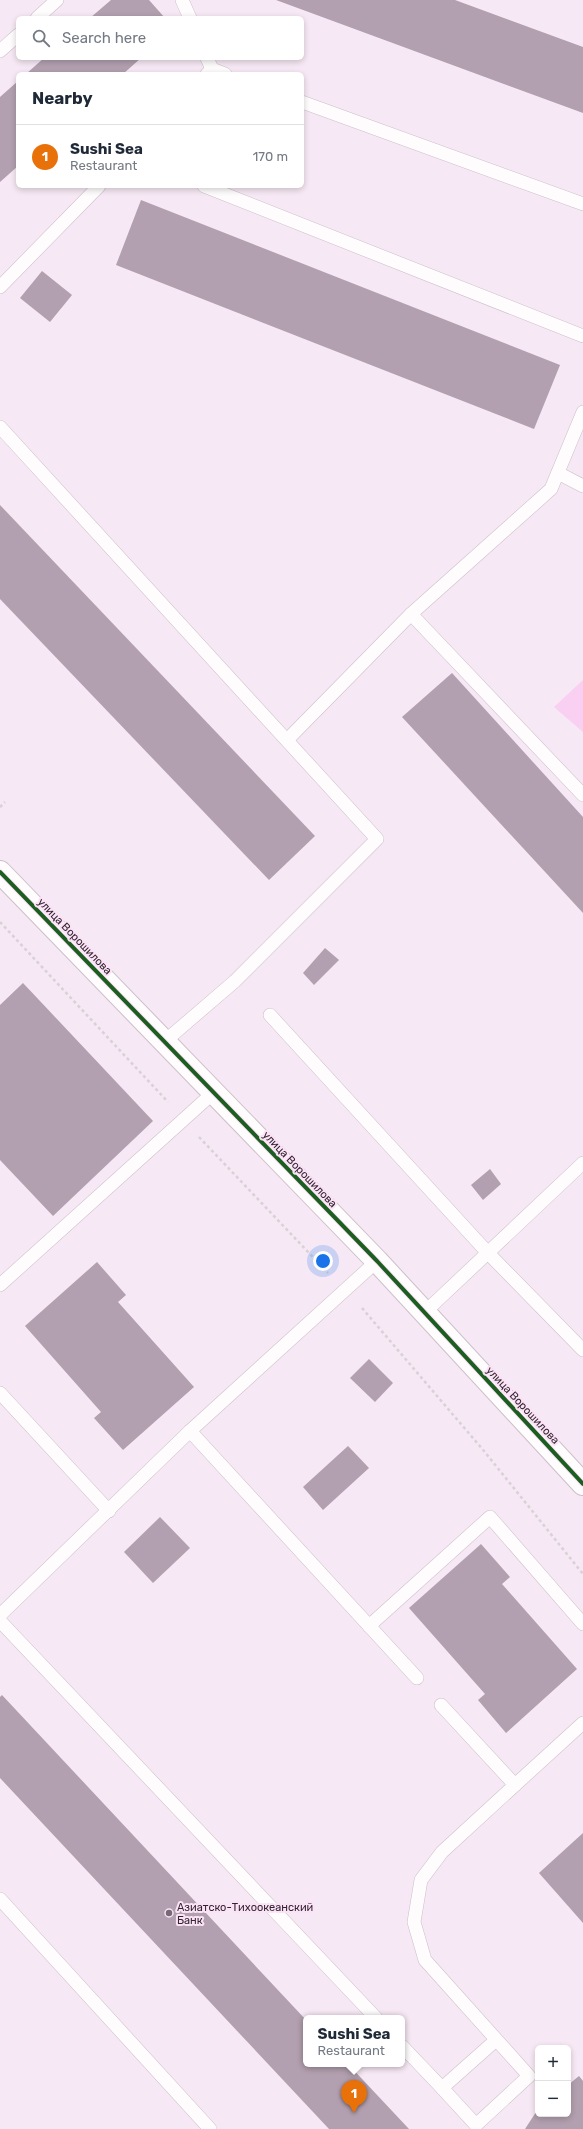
<!DOCTYPE html>
<meta charset="utf-8">
<style>
:root{--surface:#fff;--page:#f6f6f7;--text:#1f2937;--muted:#747a83;--line:#e0e1e3;--accent:#756a73}
body{margin:0;font-family:Rubik,sans-serif;background:var(--page);color:var(--text)}
.controls{position:absolute;right:12px;bottom:12px;display:grid;overflow:hidden;border-radius:6px;box-shadow:0 2px 6px #0003}
.controls button{width:36px;height:36px;display:grid;place-items:center;padding:0;border:0;border-bottom:1px solid var(--line);background:var(--surface);color:var(--text);font:20px sans-serif}
.you{position:absolute;left:323px;top:1261px;width:14px;height:14px;margin:-10px;border:3px solid #fff;border-radius:50%;background:#1a73e8;box-shadow:0 0 0 6px #1a73e833}
.badge{display:grid;place-items:center;width:26px;height:26px;border-radius:50%;background:var(--accent);color:#fff;font-size:13px;font-weight:700}
.pin{position:absolute;translate:-50% -33px;filter:drop-shadow(0 1px 2px #0008)}
.pin::after{content:'';position:absolute;top:21px;width:14px;height:12px;background:inherit;clip-path:polygon(0 0,100% 0,50% 100%)}
.popup{position:absolute;left:303px;top:2015px;width:102px;height:52px;box-sizing:border-box;display:grid;place-content:center;border-radius:6px;background:var(--surface);filter:drop-shadow(0 1px 3px #0005);font-size:13px;white-space:nowrap;color:var(--muted)}
.popup b{font-size:15px;color:var(--text)}
.popup::after{content:'';position:absolute;left:50%;top:100%;margin-left:-8px;border:8px solid transparent;border-top-color:var(--surface)}
.list{margin:0;padding:0;list-style:none}
h2{display:flex;justify-content:space-between;align-items:center;height:52px;margin:0;padding:0 16px;font-size:17px}
h2 small{font-size:13px;font-weight:400;color:var(--muted)}
.list li{display:grid;grid-template-columns:26px 1fr auto;gap:12px;align-items:center;box-sizing:border-box;height:64px;padding:0 16px;border-top:1px solid var(--line)}
.list b{display:block;font-size:15px;white-space:nowrap}
.list p{margin:0;font-size:13px;white-space:nowrap;color:var(--muted)}
.list em{font-size:13px;font-style:normal;color:var(--muted)}
.icon{flex:none;width:22px;height:22px;fill:none;stroke:currentColor;stroke-width:2;stroke-linecap:round;stroke-linejoin:round}
.map{position:relative;flex:none;width:583px;height:2129px;overflow:hidden}
.search{position:absolute;background:var(--surface);box-shadow:0 2px 6px #0003;left:16px;top:16px;width:288px;height:44px;display:flex;align-items:center;gap:10px;box-sizing:border-box;padding:0 14px;border-radius:6px;color:var(--muted);font-size:15px}
.panel{position:absolute;background:var(--surface);box-shadow:0 2px 6px #0003;left:16px;top:72px;width:288px;height:116px;border-radius:6px}
.map>svg:first-child{display:block}
</style>
<div class="map">
<svg width="583" height="2129" viewBox="0 0 583 2129">
<rect width="100%" height="100%" fill="#f6e8f4"/>
<path fill="#f9d0f2" d="M 583,680 L 583,732 L 554,707 Z"/>
<g fill="#b29faf">
<path d="M 111,0 L 149,0 L 165,18 L 90,18 Z"/>
<path d="M 276,0 L 455,0 L 583,47 L 583,113 Z"/>
<path d="M 44,58 L 141,58 L 123,74 L 26,74 Z"/>
<path d="M 18,81 L 18,166 L 0,182 L 0,97 Z"/>
<path d="M 141,200 L 560,365 L 534,429 L 116,265 Z"/>
<path d="M 42,271 L 72,295 L 50,322 L 20,298 Z"/>
<path d="M 0,505 L 315,836 L 269,880 L 0,599 Z"/>
<path d="M 452,673 L 583,817 L 583,913 L 402,717 Z"/>
<path d="M 325,948 L 339,960 L 314,985 L 303,973 Z"/>
<path d="M 23,983 L 153,1121 L 53,1216 L 0,1160 L 0,1005 Z"/>
<path d="M 490,1169 L 501,1184 L 483,1200 L 471,1185 Z"/>
<path d="M 97,1262 L 126,1295 L 118,1302 L 194,1387 L 123,1450 L 94,1418 L 101,1412 L 25,1326 Z"/>
<path d="M 369,1359 L 393,1383 L 375,1402 L 350,1378 Z"/>
<path d="M 348,1446 L 369,1468 L 323,1510 L 303,1487 Z"/>
<path d="M 160,1517 L 190,1548 L 153,1583 L 124,1552 Z"/>
<path d="M 481,1544 L 510,1577 L 502,1584 L 577,1669 L 506,1733 L 478,1700 L 485,1694 L 409,1608 Z"/>
<path d="M 2,1695 L 306,2020 L 306,2064 L 348,2064 L 409,2129 L 329,2129 L 0,1778 L 0,1697 Z"/>
<path d="M 583,1833 L 583,1923 L 539,1873 Z"/>
<path d="M 579,2076 L 583,2081 L 583,2129 L 525,2129 L 538,2109 L 538,2114 L 568,2114 L 568,2085 Z"/>
</g>
<g fill="none" stroke-linecap="round" stroke-linejoin="round">
<defs>
<g id="lane">
<path d="M 182,0 L 190,18"/>
<path d="M 37,18 L 57,0"/>
<path d="M 0,51 L 18,35"/>
<path d="M 207,58 L 212,69 L 207,74"/>
<path d="M 212,69 L 225,74"/>
<path d="M 302,102 L 583,204"/>
<path d="M 204,186 L 583,336"/>
<path d="M 0,287 L 99,186"/>
<path d="M 0,427 L 377,839 L 235,981 L 164,1042"/>
<path d="M 558,473 L 583,486"/>
<path d="M 411,614 L 551,489 L 583,412"/>
<path d="M 287,740 L 411,614 L 583,795"/>
<path d="M 270,1015 L 488,1253 L 583,1350"/>
<path d="M 0,1285 L 213,1093"/>
<path d="M 425,1312 L 583,1163"/>
<path d="M 0,1393 L 109,1511"/>
<path d="M 190,1431 L 417,1678"/>
<path d="M 0,1615 L 190,1431 L 377,1261"/>
<path d="M 0,1621 L 376,2018"/>
<path d="M 369,1626 L 490,1517 L 583,1624"/>
<path d="M 441,1705 L 515,1785 L 583,1723"/>
<path d="M 0,1899 L 210,2129"/>
<path d="M 496,2040 L 442,2088 L 476,2125 L 529,2076 L 425,1960 L 414,1922 L 421,1880 L 442,1852 L 515,1785"/>
<path d="M 402,2046 L 442,2088"/>
</g>
<path id="street" d="M 0,872 L 377,1261 L 583,1484"/>
</defs>
<use href="#lane" stroke="#cbc0c9" stroke-width="14"/>
<use href="#street" stroke="#cbc0c9" stroke-width="24"/>
<g stroke="#d7d2d5" stroke-width="2.5" stroke-dasharray="3 3" stroke-linecap="butt">
<path d="M 0,807 L 5,802"/>
<path d="M 0,922 L 168,1102"/>
<path d="M 199,1137 L 328,1273"/>
<path d="M 362,1308 L 484,1451 L 583,1574"/>
</g>
<use href="#lane" stroke="#fefcfd" stroke-width="13"/>
<use href="#street" stroke="#fefcfd" stroke-width="22"/>
<defs>
<path id="cycleway" d="M 0,872 L 377,1261 L 583,1484"/>
</defs>
<use href="#cycleway" stroke="#fce2f7" stroke-width="6"/>
<use href="#cycleway" stroke="#1b5e20" stroke-width="4"/>
</g>
<circle fill="#756a73" stroke="#fce2f7" stroke-width="1.5" cx="169" cy="1913" r="4"/>
<g text-anchor="middle" stroke-width="4" stroke-linejoin="round" paint-order="stroke">
<g font-size="11" fill="#30262e" stroke="#fce2f7">
<text transform="translate(75 936) rotate(46)" y="4">улица Ворошилова</text>
<text transform="translate(300 1169) rotate(46)" y="4">улица Ворошилова</text>
<text transform="translate(523 1405) rotate(47)" y="4">улица Ворошилова</text>
</g>
<g font-size="11" fill="#30262e" stroke="#fce2f7" text-anchor="start">
<text x="177" y="1911">Азиатско-Тихоокеанский<tspan x="177" dy="13">Банк</tspan></text>
</g>
</g>
</svg>
<div class="controls">
<button>+</button>
<button>−</button>
</div>
<div class="you"></div>
<div class="pin badge" style="left:354px;top:2113px;background:#e8710a">1</div>
<div class="popup"><b>Sushi Sea</b>Restaurant</div>
<div class="search"><svg class="icon" aria-label="search" viewBox="0 0 24 24"><circle cx="10" cy="10" r="6"/><path d="M15 15l6 6"/></svg>Search here</div>
<section class="panel">
<h2>Nearby<small></small></h2>
<ul class="list">
<li><span class="badge" style="background:#e8710a">1</span><div><b>Sushi Sea</b><p>Restaurant</p></div><em>170 m</em></li>
</ul>
</section>
</div>
